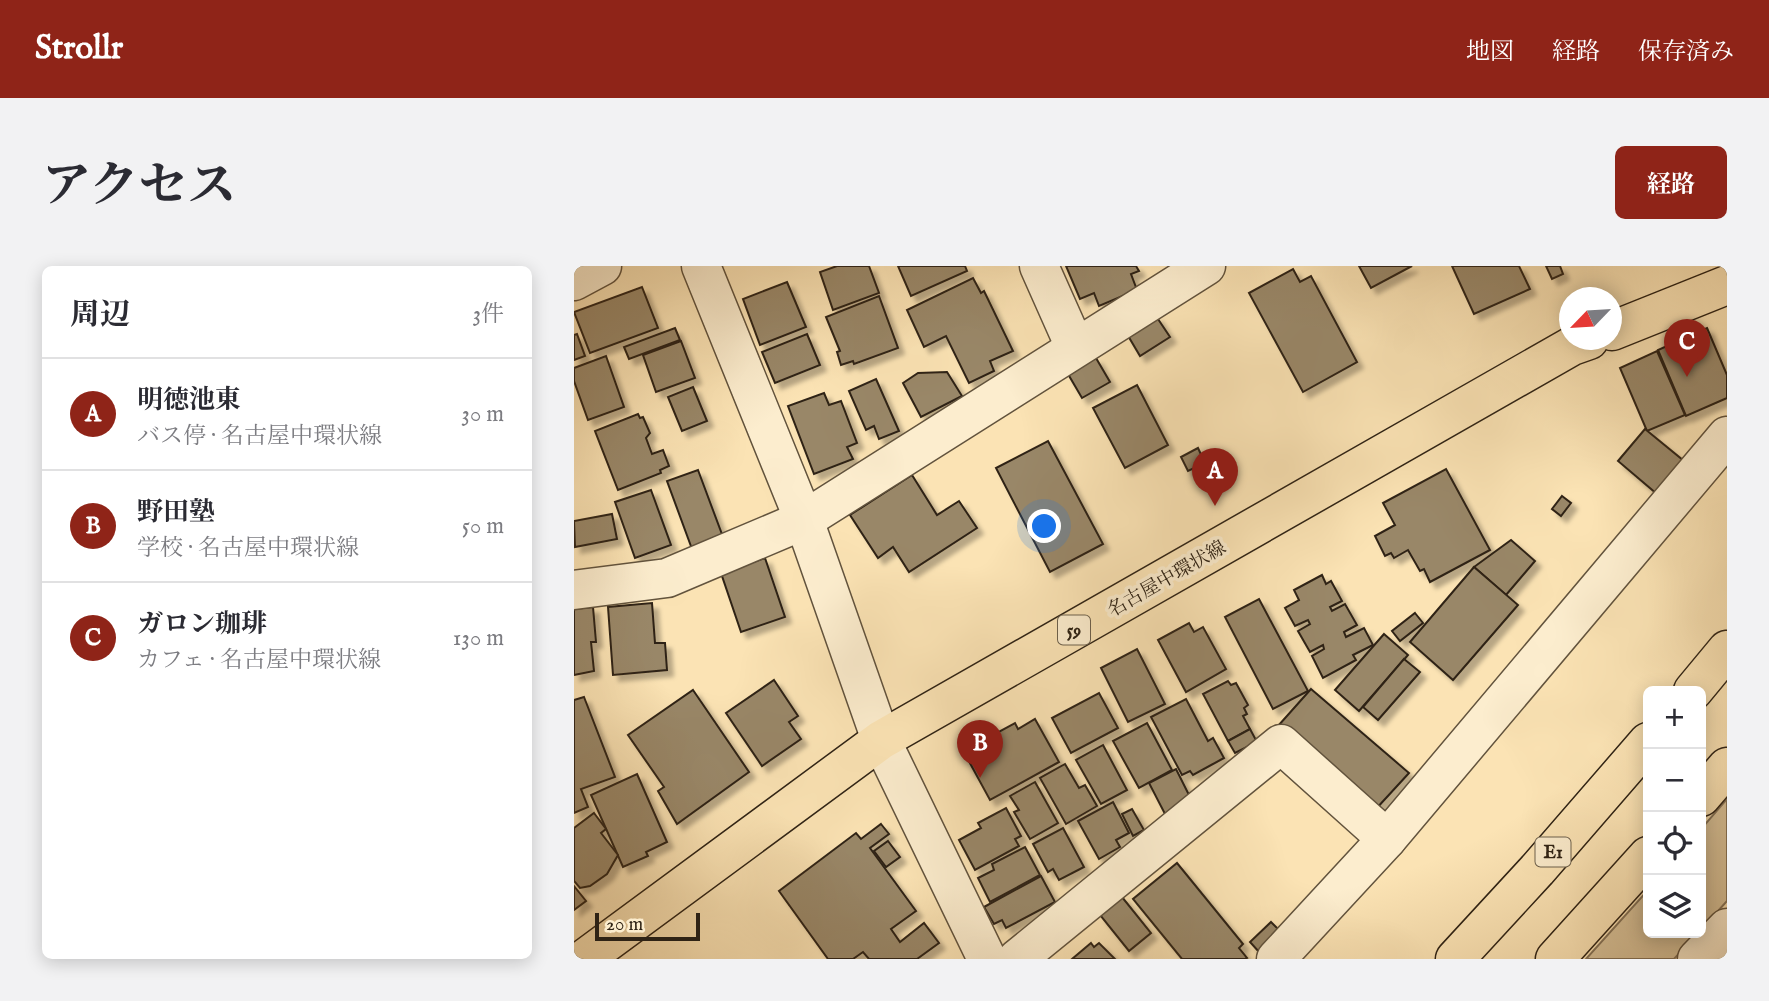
<!DOCTYPE html>
<html lang="ja">
<meta charset="utf-8">
<style>
:root{--surface:#fff;--page:#f2f2f3;--text:#2b2b33;--muted:#7c7c81;--line:#e1e1e2;--accent:#8f2418}
body{margin:0;font-family:"IM FELL English","Noto Serif JP",serif;background:var(--page);color:var(--text)}
.controls{position:absolute;right:21px;bottom:21px;display:grid;overflow:hidden;border-radius:10px;box-shadow:0 4px 18px #0003}
.controls button{width:63px;height:63px;display:grid;place-items:center;padding:0;border:0;border-bottom:2px solid var(--line);background:var(--surface);color:var(--text);font:35px sans-serif}
.compass{position:absolute;left:985px;top:21px;width:63px;height:63px;border-radius:50%;background:var(--surface);box-shadow:0 4px 18px #0003;rotate:245deg}
.scale{position:absolute;left:21px;bottom:18px;width:105px;box-sizing:border-box;padding-left:7px;border:4px solid #2f2315;border-top:0;font-size:19px;line-height:24px;white-space:nowrap;color:#2f2315;-webkit-text-stroke:5px #fcedce;paint-order:stroke}
.you{position:absolute;left:471px;top:261px;width:24px;height:24px;margin:-18px;border:5px solid #fff;border-radius:50%;background:#1a73e8;box-shadow:0 0 0 10px #1a73e833}
.badge{display:grid;place-items:center;width:46px;height:46px;border-radius:50%;background:var(--accent);color:#fff;font-size:23px;font-weight:700}
.pin{position:absolute;translate:-50% -58px;filter:drop-shadow(0 2px 4px #0008)}
.pin::after{content:'';position:absolute;top:37px;width:24px;height:21px;background:inherit;clip-path:polygon(0 0,100% 0,50% 100%)}
.list{margin:0;padding:0;list-style:none}
h2{display:flex;justify-content:space-between;align-items:center;height:91px;margin:0;padding:0 28px;font-size:30px}
h2 small{font-size:23px;font-weight:400;color:var(--muted)}
.list li{display:grid;grid-template-columns:46px 1fr auto;gap:21px;align-items:center;box-sizing:border-box;height:112px;padding:0 28px;border-top:2px solid var(--line)}
.list b{display:block;font-size:26px;white-space:nowrap}
.list p{margin:0;font-size:23px;white-space:nowrap;color:var(--muted)}
.list em{font-size:23px;font-style:normal;color:var(--muted)}
.icon{flex:none;width:38px;height:38px;fill:none;stroke:currentColor;stroke-width:2;stroke-linecap:round;stroke-linejoin:round}
.map{position:relative;flex:none;width:1153px;height:693px;overflow:hidden;border-radius:10px}
header{display:flex;align-items:center;gap:42px;box-sizing:border-box;height:98px;padding:0 35px;background:var(--accent);color:#fff}
header strong{font-size:33px}
nav{display:flex;gap:38px;margin-inline-start:auto;font-size:24px}
.intro{display:flex;align-items:center;justify-content:space-between;box-sizing:border-box;height:168px;padding:0 42px}
h1{margin:0;font-size:49px}
.button{padding:18px 32px;border-radius:10px;background:var(--accent);color:#fff;font-size:24px;font-weight:700}
main{display:flex;gap:42px;padding:0 42px}
aside{flex:1;background:var(--surface);border-radius:10px;box-shadow:0 4px 18px #0003}
.map>svg:first-child{display:block}
</style>
<header>
<strong>Strollr</strong>
<nav><a>地図</a><a>経路</a><a>保存済み</a></nav>
</header>
<div class="intro"><h1>アクセス</h1><a class="button">経路</a></div>
<main>
<aside>
<h2>周辺<small>3件</small></h2>
<ul class="list">
<li><span class="badge">A</span><div><b>明徳池東</b><p>バス停 · 名古屋中環状線</p></div><em>30 m</em></li>
<li><span class="badge">B</span><div><b>野田塾</b><p>学校 · 名古屋中環状線</p></div><em>50 m</em></li>
<li><span class="badge">C</span><div><b>ガロン珈琲</b><p>カフェ · 名古屋中環状線</p></div><em>130 m</em></li>
</ul>
</aside>
<div class="map">
<svg width="1153" height="693" viewBox="0 0 1153 693">
<defs>
<filter id="shadow"><feDropShadow dx="6" dy="6" stdDeviation="2" flood-color="#0004"/></filter>
</defs>
<rect width="100%" height="100%" fill="#fbe3b4"/>
<filter id="stains"><feTurbulence type="fractalNoise" baseFrequency=".00286" numOctaves="4"/><feColorMatrix values="0 0 0 0 .2 0 0 0 0 .09 0 0 0 0 .02 0 0 0 .5 -.17"/></filter>
<radialGradient id="worn" r=".72"><stop offset=".6" stop-color="#630" stop-opacity="0"/><stop offset="1" stop-color="#630" stop-opacity=".3"/></radialGradient>
<g fill="#d8c299" stroke="#847257" stroke-width="2">
<path d="M 1153,533 L 1153,635 L 1127,664 L 1127,563 Z"/>
<path d="M 1074,624 L 1074,667 L 1124,667 L 1100,693 L 1012,693 Z"/>
</g>
<g fill="#998768" stroke="#2f2315" stroke-width="2" filter="url(#shadow)">
<path d="M 263,0 L 295,0 L 305,27 L 259,44 L 246,6 Z"/>
<path d="M 324,0 L 391,0 L 393,5 L 337,30 Z"/>
<path d="M 492,0 L 562,0 L 565,5 L 557,8 L 563,24 L 525,40 L 520,27 L 506,33 Z"/>
<path d="M 785,0 L 838,0 L 797,22 Z"/>
<path d="M 878,0 L 945,0 L 956,23 L 900,48 Z"/>
<path d="M 972,0 L 986,0 L 989,8 L 978,13 Z"/>
<path d="M 719,3 L 726,16 L 737,10 L 783,96 L 729,126 L 675,27 Z"/>
<path d="M 399,12 L 407,27 L 410,25 L 439,85 L 416,95 L 420,105 L 395,117 L 372,70 L 350,81 L 333,44 Z"/>
<path d="M 213,16 L 232,61 L 186,79 L 169,33 Z"/>
<path d="M 68,21 L 84,62 L 16,87 L 0,46 Z"/>
<path d="M 305,30 L 324,82 L 280,98 L 279,95 L 267,99 L 263,86 L 266,85 L 252,51 Z"/>
<path d="M 582,50 L 596,71 L 566,90 L 553,68 Z"/>
<path d="M 101,62 L 106,74 L 55,93 L 50,81 Z"/>
<path d="M 1133,62 L 1153,109 L 1153,132 L 1112,150 L 1084,84 Z"/>
<path d="M 3,68 L 11,90 L 0,94 L 0,69 Z"/>
<path d="M 233,68 L 246,99 L 201,117 L 188,86 Z"/>
<path d="M 107,75 L 121,112 L 82,126 L 69,89 Z"/>
<path d="M 1083,85 L 1111,149 L 1073,165 L 1046,102 Z"/>
<path d="M 32,90 L 50,141 L 14,154 L 0,115 L 0,102 Z"/>
<path d="M 522,92 L 536,116 L 508,132 L 494,108 Z"/>
<path d="M 373,106 L 388,130 L 347,151 L 329,117 L 344,107 Z"/>
<path d="M 302,113 L 325,165 L 305,173 L 300,160 L 292,164 L 275,125 Z"/>
<path d="M 563,119 L 594,179 L 551,202 L 519,142 Z"/>
<path d="M 119,121 L 133,155 L 108,165 L 94,131 Z"/>
<path d="M 250,127 L 255,139 L 267,135 L 283,177 L 273,181 L 279,193 L 240,208 L 214,140 Z"/>
<path d="M 64,148 L 66,152 L 69,151 L 76,167 L 72,172 L 78,188 L 89,184 L 95,200 L 86,204 L 87,207 L 44,224 L 21,165 Z"/>
<path d="M 1071,163 L 1110,195 L 1083,228 L 1044,195 Z"/>
<path d="M 474,175 L 529,278 L 476,306 L 422,202 Z"/>
<path d="M 624,182 L 631,197 L 614,205 L 607,191 Z"/>
<path d="M 872,203 L 916,284 L 856,316 L 850,303 L 846,305 L 834,284 L 820,292 L 817,287 L 811,290 L 801,270 L 821,259 L 809,237 Z"/>
<path d="M 124,204 L 149,271 L 118,283 L 93,215 Z"/>
<path d="M 338,209 L 363,249 L 385,235 L 403,262 L 335,306 L 319,281 L 304,292 L 276,249 Z"/>
<path d="M 77,224 L 97,279 L 61,292 L 41,236 Z"/>
<path d="M 988,230 L 997,237 L 987,250 L 978,243 Z"/>
<path d="M 38,248 L 43,273 L 1,281 L 0,255 Z"/>
<path d="M 937,274 L 961,295 L 932,329 L 900,301 Z"/>
<path d="M 191,292 L 211,351 L 167,366 L 147,307 Z"/>
<path d="M 900,301 L 944,339 L 879,414 L 836,376 Z"/>
<path d="M 748,309 L 752,318 L 757,315 L 768,335 L 756,341 L 758,345 L 771,338 L 783,359 L 770,366 L 772,371 L 790,362 L 799,379 L 779,389 L 782,394 L 749,412 L 738,390 L 750,383 L 749,379 L 736,386 L 724,365 L 736,358 L 734,354 L 721,360 L 711,342 L 725,334 L 720,324 Z"/>
<path d="M 685,333 L 734,425 L 699,443 L 651,351 Z"/>
<path d="M 78,337 L 81,377 L 91,377 L 93,404 L 39,409 L 34,341 Z"/>
<path d="M 19,341 L 22,376 L 17,376 L 20,405 L 0,409 L 0,343 Z"/>
<path d="M 841,347 L 849,357 L 826,375 L 818,365 Z"/>
<path d="M 615,357 L 620,366 L 629,361 L 652,403 L 612,426 L 584,374 Z"/>
<path d="M 810,368 L 834,389 L 785,445 L 761,424 Z"/>
<path d="M 563,383 L 591,438 L 554,456 L 527,402 Z"/>
<path d="M 830,393 L 846,406 L 804,454 L 789,441 Z"/>
<path d="M 200,414 L 224,450 L 215,456 L 227,473 L 188,500 L 152,447 Z"/>
<path d="M 654,415 L 657,419 L 662,417 L 674,439 L 670,442 L 673,448 L 669,450 L 676,463 L 654,475 L 629,428 Z"/>
<path d="M 737,423 L 835,507 L 801,544 L 704,460 Z"/>
<path d="M 119,424 L 175,506 L 103,558 L 84,525 L 90,521 L 54,469 Z"/>
<path d="M 525,427 L 544,462 L 497,487 L 478,452 Z"/>
<path d="M 10,431 L 41,511 L 7,523 L 14,541 L 0,547 L 0,434 Z"/>
<path d="M 612,433 L 634,475 L 639,472 L 650,492 L 619,509 L 616,505 L 608,509 L 577,451 Z"/>
<path d="M 461,453 L 485,496 L 416,534 L 392,490 L 420,474 L 417,470 L 441,457 L 444,463 Z"/>
<path d="M 573,457 L 598,504 L 565,522 L 539,475 Z"/>
<path d="M 676,463 L 683,476 L 661,487 L 654,475 Z"/>
<path d="M 529,479 L 553,524 L 527,538 L 502,494 Z"/>
<path d="M 491,498 L 505,522 L 511,519 L 523,540 L 492,558 L 466,512 Z"/>
<path d="M 602,503 L 615,529 L 591,548 L 575,517 Z"/>
<path d="M 63,508 L 93,576 L 72,586 L 74,590 L 49,601 L 17,529 Z"/>
<path d="M 461,516 L 484,557 L 456,573 L 440,546 L 445,544 L 436,530 Z"/>
<path d="M 539,536 L 555,567 L 542,574 L 546,581 L 525,593 L 504,555 Z"/>
<path d="M 432,542 L 447,570 L 441,573 L 445,580 L 401,604 L 385,574 L 407,562 L 404,557 Z"/>
<path d="M 558,543 L 570,564 L 559,570 L 548,548 Z"/>
<path d="M 20,547 L 32,563 L 27,567 L 44,589 L 33,608 L 16,620 L 6,622 L 0,615 L 0,562 Z"/>
<path d="M 307,558 L 315,568 L 296,582 L 342,645 L 317,663 L 326,676 L 350,657 L 365,677 L 343,693 L 295,693 L 289,686 L 279,693 L 254,693 L 205,625 L 282,567 L 287,573 Z"/>
<path d="M 489,562 L 510,601 L 485,614 L 479,603 L 474,606 L 459,578 Z"/>
<path d="M 314,575 L 326,591 L 312,601 L 300,585 Z"/>
<path d="M 451,581 L 466,609 L 416,636 L 404,612 L 420,604 L 418,598 Z"/>
<path d="M 603,597 L 669,678 L 665,682 L 673,692 L 671,693 L 608,693 L 559,633 Z"/>
<path d="M 467,610 L 481,636 L 432,662 L 428,654 L 420,658 L 410,641 Z"/>
<path d="M 0,620 L 12,635 L 0,644 Z"/>
<path d="M 548,631 L 577,667 L 555,685 L 526,649 Z"/>
<path d="M 697,656 L 707,666 L 686,687 L 676,676 Z"/>
<path d="M 517,677 L 520,681 L 525,677 L 541,693 L 498,693 Z"/>
</g>
<g fill="none" stroke-linecap="round" stroke-linejoin="round">
<defs>
<g id="minor">
<path d="M 127,0 L 230,254 L 307,474 L 413,693"/>
<path d="M 465,0 L 501,81"/>
<path d="M 0,15 L 28,0"/>
<path d="M 0,324 L 93,312 L 230,254 L 632,0"/>
<path d="M 443,693 L 707,478 L 813,573"/>
<path d="M 702,693 L 813,573 L 1153,170"/>
<path d="M 1123,693 L 1153,662"/>
</g>
<g id="primary">
<path d="M 1038,65 L 1153,19"/>
<path d="M 10,693 L 307,474 L 998,80 L 1015,74"/>
</g>
<g id="motorway">
<path d="M 1119,425 L 1153,384"/>
<path d="M 1127,531 L 1153,501"/>
<path d="M 881,693 L 963,604 L 1074,476"/>
<path d="M 981,693 L 1074,590"/>
</g>
</defs>
<use href="#minor" stroke="#62533d" stroke-width="41"/>
<use href="#primary" stroke="#2f2315" stroke-width="41"/>
<use href="#motorway" stroke="#2f2315" stroke-width="41"/>
<use href="#minor" stroke="#fcedce" stroke-width="38"/>
<use href="#primary" stroke="#fbe3b4" stroke-width="38"/>
<use href="#motorway" stroke="#fbe3b4" stroke-width="38"/>
</g>
<g text-anchor="middle" stroke-width="7" stroke-linejoin="round" paint-order="stroke">
<g fill="#fcedce" stroke="#6c604c" stroke-width="2">
<rect x="484" y="349.5" width="32" height="29" rx="5"/>
<rect x="961.5" y="571.5" width="35" height="29" rx="5"/>
</g>
<g font-size="18" font-weight="bold" fill="#2f2315">
<text x="500" y="370">59</text>
<text x="979" y="592">E1</text>
</g>
<g font-size="19" fill="#2f2315" stroke="#fcedce">
<text transform="translate(592 312) rotate(-30)" y="7">名古屋中環状線</text>
</g>
</g>
<rect width="100%" height="100%" filter="url(#stains)"/>
<rect width="100%" height="100%" fill="url(#worn)"/>
</svg>
<div class="controls">
<button>+</button>
<button>−</button>
<button><svg class="icon" aria-label="locate" viewBox="0 0 24 24"><circle cx="12" cy="12" r="6"/><path d="M12 2v4M12 18v4M2 12h4M18 12h4"/></svg></button>
<button><svg class="icon" aria-label="layers" viewBox="0 0 24 24"><path d="M12 4l9 5-9 5-9-5zM3 14l9 5 9-5"/></svg></button>
</div>
<svg class="compass" viewBox="-18 -18 36 36"><path d="M0-13l5 13h-10z" fill="#e53935"/><path d="M0 13l5-13h-10z" fill="#7c7c81"/></svg>
<div class="scale">20 m</div>
<div class="you"></div>
<div class="pin badge" style="left:641px;top:240px">A</div>
<div class="pin badge" style="left:406px;top:512px">B</div>
<div class="pin badge" style="left:1113px;top:111px">C</div>
</div>
</main>
